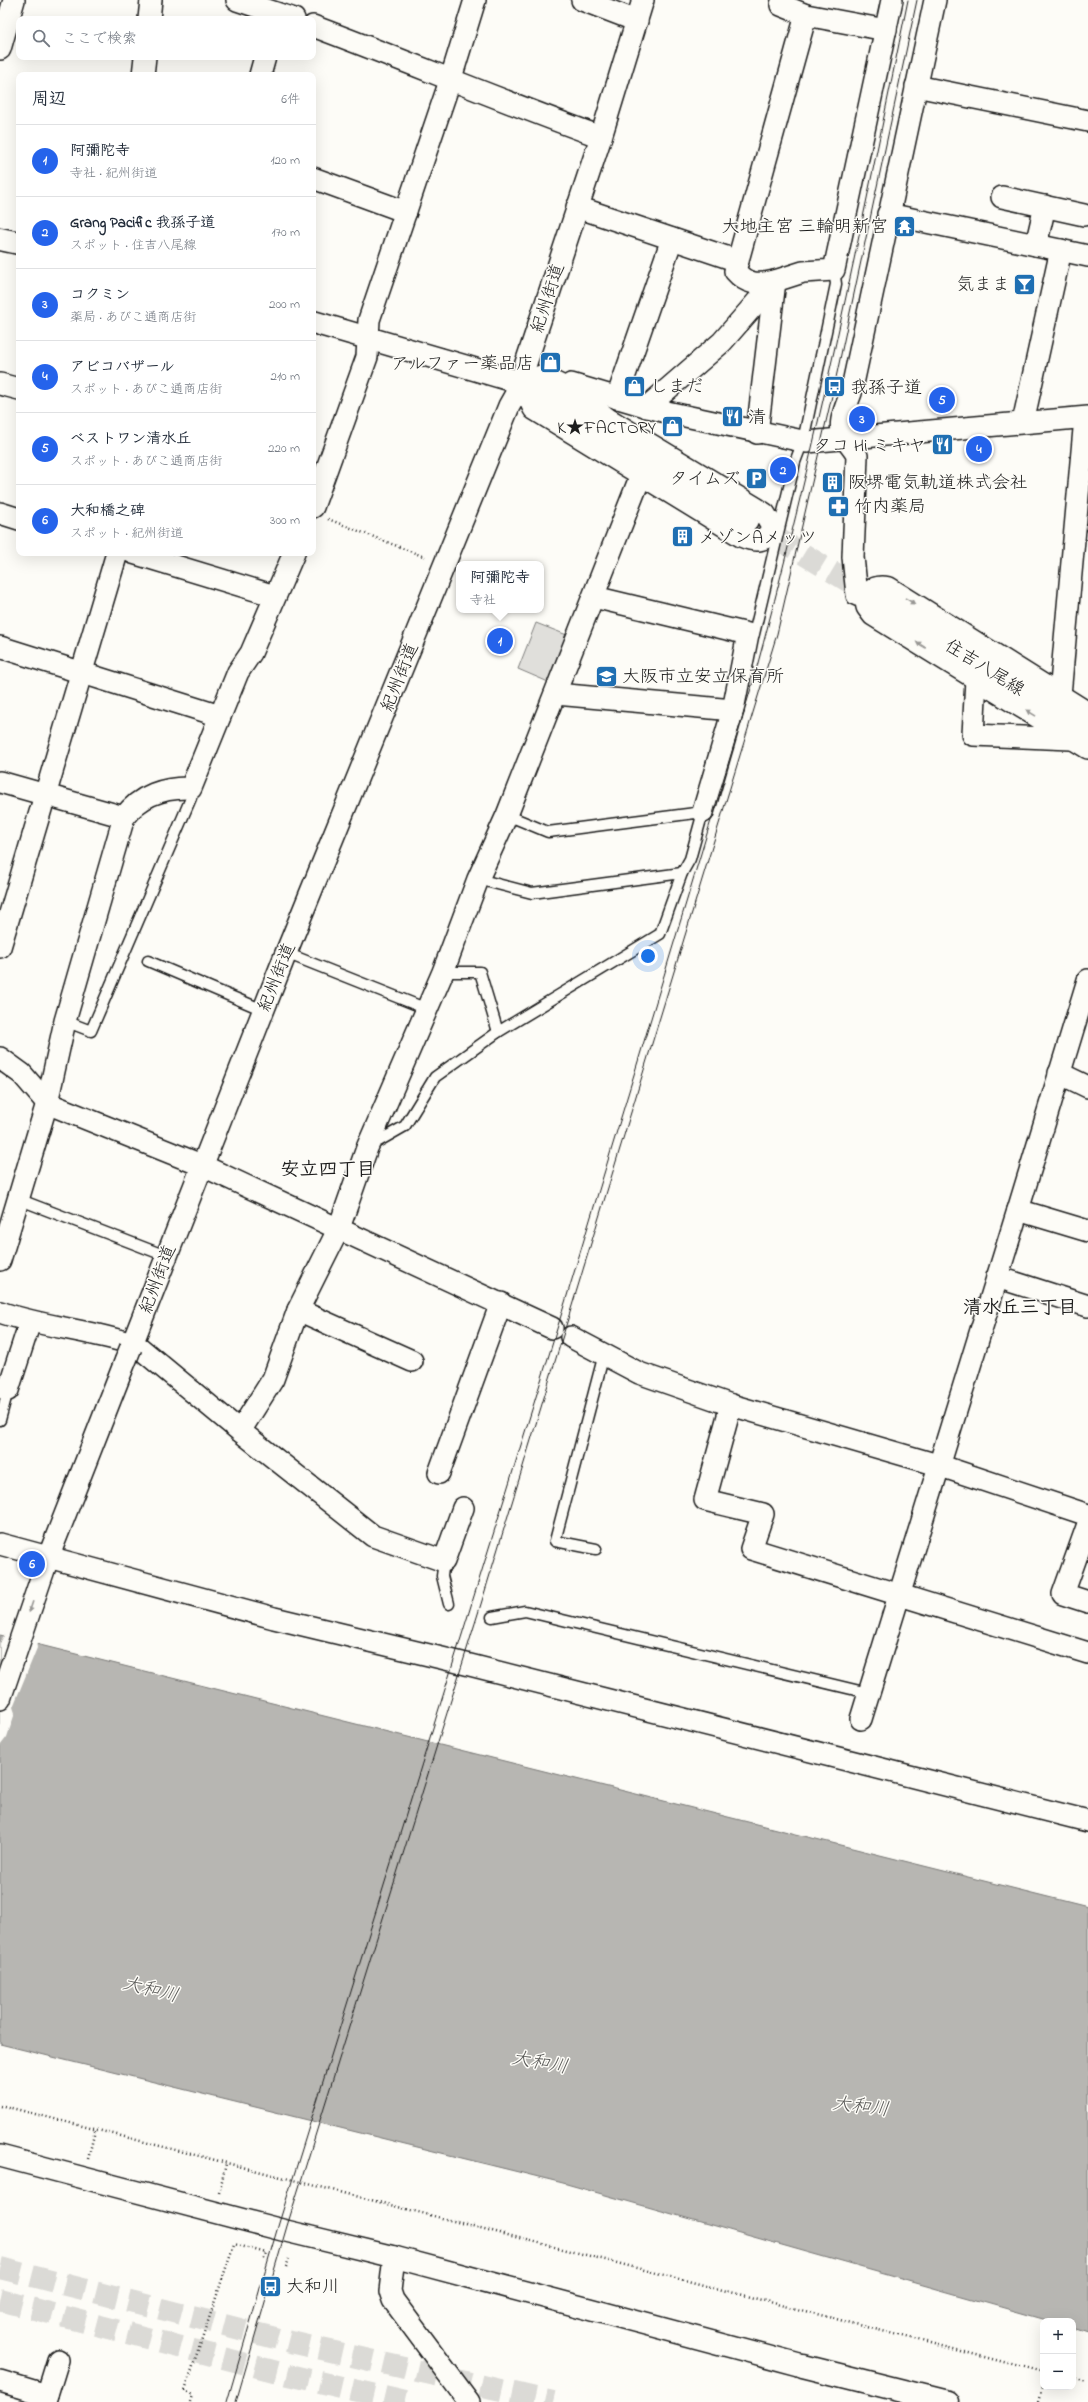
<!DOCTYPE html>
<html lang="ja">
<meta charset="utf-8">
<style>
:root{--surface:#fff;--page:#f2f2f3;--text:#1f2937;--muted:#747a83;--line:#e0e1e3;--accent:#2563eb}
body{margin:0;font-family:"Indie Flower","Klee One",sans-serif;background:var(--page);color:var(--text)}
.controls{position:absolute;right:12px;bottom:12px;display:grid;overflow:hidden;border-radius:8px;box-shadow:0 4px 16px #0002}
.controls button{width:36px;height:36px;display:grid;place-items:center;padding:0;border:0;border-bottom:1px solid var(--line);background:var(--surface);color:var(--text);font:20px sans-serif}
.you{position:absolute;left:648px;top:956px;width:14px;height:14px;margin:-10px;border:3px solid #fff;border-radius:50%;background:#1a73e8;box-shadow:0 0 0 6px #1a73e833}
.badge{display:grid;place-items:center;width:26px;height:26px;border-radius:50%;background:var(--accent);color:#fff;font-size:13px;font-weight:700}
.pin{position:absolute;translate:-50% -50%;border:2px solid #fff;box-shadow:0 1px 4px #0006}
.popup{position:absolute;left:456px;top:561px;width:88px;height:52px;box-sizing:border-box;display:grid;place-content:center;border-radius:8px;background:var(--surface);filter:drop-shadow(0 1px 3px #0005);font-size:13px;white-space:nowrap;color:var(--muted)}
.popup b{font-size:15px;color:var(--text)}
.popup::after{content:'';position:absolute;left:50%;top:100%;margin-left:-8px;border:8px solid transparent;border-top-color:var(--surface)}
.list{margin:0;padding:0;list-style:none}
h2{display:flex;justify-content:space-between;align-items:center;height:52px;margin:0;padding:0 16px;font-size:17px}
h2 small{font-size:13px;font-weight:400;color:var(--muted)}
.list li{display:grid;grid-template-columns:26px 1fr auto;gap:12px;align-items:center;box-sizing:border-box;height:72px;padding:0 16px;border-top:1px solid var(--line)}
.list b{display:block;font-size:15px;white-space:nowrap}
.list p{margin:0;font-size:13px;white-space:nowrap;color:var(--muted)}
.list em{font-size:13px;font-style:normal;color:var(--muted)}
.icon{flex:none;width:22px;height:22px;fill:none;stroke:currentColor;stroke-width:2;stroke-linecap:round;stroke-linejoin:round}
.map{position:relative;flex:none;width:1088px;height:2402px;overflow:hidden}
.search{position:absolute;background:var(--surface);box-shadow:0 4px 16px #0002;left:16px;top:16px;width:300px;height:44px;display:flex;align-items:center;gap:10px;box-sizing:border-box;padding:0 14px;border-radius:8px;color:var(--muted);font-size:15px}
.panel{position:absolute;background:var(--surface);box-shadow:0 4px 16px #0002;left:16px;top:72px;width:300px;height:484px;border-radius:8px}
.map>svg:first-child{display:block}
</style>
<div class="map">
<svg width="1088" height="2402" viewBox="0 0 1088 2402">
<rect width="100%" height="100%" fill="#fdfcf7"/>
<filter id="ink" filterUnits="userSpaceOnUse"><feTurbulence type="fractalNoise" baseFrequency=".025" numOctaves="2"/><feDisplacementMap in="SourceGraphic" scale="8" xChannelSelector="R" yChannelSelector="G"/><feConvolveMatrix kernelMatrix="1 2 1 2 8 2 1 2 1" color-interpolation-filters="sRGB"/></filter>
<g filter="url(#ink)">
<path fill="#e0dfdb" stroke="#7e7e7c" d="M 536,623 L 572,637 L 553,684 L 518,669 Z"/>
<path fill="#b7b6b2" stroke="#797876" d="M 0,1635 L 1088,1907 L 1088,2332 L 1073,2327 L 1073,2321 L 1050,2321 L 563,2183 L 0,2044 Z"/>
<path fill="#fdfcf7" d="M 5,1634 L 36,1642 L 37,1648 L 13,1707 L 15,1713 L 7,1737 L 0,1746 L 0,1643 Z"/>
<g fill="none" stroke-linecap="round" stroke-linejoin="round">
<path stroke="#dbdad6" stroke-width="22" stroke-dasharray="22 11" stroke-linecap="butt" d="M 747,520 L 871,595"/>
<g stroke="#dbdad6" stroke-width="22" stroke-dasharray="22 11" stroke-linecap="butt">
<path d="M 0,2268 L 291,2342 L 553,2402"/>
<path d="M 0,2300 L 289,2375 L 406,2402"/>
</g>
<defs>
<g id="lane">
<path d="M 748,634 L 754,634 L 795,462 L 803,441 L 836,284 L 834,270"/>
<path d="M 478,879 L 532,893 L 682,873"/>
<path d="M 286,953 L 427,1009"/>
<path d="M 148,961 L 263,1010"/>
<path d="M 443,972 L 480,972 L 498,1032"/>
<path d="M 65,1021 L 91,1031 L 191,798 L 191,788"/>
<path d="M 370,1146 L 405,1126 L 435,1077 L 498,1032 L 660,934 L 682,873 L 690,859 L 703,812 L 548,832 L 507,815"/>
<path d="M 18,1199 L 166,1256"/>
<path d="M 0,1420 L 8,1390"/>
<path d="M 596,1549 L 555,1541 L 604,1354"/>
<path d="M 444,1561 L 442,1576 L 449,1604"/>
<path d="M 492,1617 L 525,1611 L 868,1693"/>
</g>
<g id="street">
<path d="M 237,0 L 294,19"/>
<path d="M 582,0 L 637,21"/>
<path d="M 783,0 L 781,5 L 806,15 L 886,30"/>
<path d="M 149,19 L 151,0"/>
<path d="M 313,26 C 409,62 504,102 601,137"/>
<path d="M 0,49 L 14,0"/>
<path d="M 143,75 L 145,57"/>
<path d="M 260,75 L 265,57"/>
<path d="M 916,86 L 1088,121"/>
<path d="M 313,178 L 406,212"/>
<path d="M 1002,197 L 1084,215"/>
<path d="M 577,207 L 738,261"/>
<path d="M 888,214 L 1088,256"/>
<path d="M 1036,245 L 1045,206"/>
<path d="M 541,376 L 572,391 L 608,419 L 756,508 L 765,514 L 772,526 C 768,543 755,542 741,536 L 534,409 L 522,383 Z"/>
<path d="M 0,384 L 19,389"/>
<path d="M 571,384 L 662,411 L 807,442 L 1088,417"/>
<path d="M 617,398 L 672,239"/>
<path d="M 647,407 L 722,342 L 775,281 L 803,272 L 834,270 L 892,0"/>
<path d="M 1023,422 L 1061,250"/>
<path d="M 757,433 L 775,281 C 758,285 747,285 735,271 L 806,15"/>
<path d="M 313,507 L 367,357 L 369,320 L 451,78 L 475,0"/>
<path d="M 0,513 L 19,519"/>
<path d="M 133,553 L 275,596"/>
<path d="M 594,597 L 748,634 L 733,710 L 703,812"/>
<path d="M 865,597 L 857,595 L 853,557 L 857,456 C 854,449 849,445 845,438 C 836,425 846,407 851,393 L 935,0"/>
<path d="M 0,647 L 220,716"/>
<path d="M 976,679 L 973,735 L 1071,739"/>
<path d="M 556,694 L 733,710"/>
<path d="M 1060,695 L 1085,418"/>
<path d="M 1088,713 L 889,588 C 877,585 873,588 865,597 L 867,607 L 873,615 L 1088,748"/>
<path d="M 0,782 L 124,817"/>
<path d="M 0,947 L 117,553"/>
<path d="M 1088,980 L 1018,1210 L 1088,1231"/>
<path d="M 0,1058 L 22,1074 L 47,1103 L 201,1165 L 552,1328"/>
<path d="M 1059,1073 L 1088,1087"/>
<path d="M 0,1260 L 47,1103 L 65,1021 L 124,817 C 140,795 165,787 191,788 L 238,672 L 251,653 L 294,553"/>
<path d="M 997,1277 L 1088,1306"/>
<path d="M 298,1310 L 412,1361"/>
<path d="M 0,1312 C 43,1327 88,1330 132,1344 L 141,1349 L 240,1431"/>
<path d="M 571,1337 L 639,1373 L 731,1405 L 938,1465 L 1088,1515"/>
<path d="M 131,1347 L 286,953 L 509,406 L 522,383 L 525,366 L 601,137 L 643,0"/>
<path d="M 0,1387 L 8,1390 L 30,1322"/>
<path d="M 731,1405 L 705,1500 L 763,1514 L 751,1549 L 1088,1653"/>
<path d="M 439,1473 L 501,1303"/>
<path d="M 463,1508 L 444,1561 L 373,1536 L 240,1431 L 273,1379 L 298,1310 L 339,1228 L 367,1148 L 443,972 L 478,879 L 507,815 L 641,475"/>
<path d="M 1088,1524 L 1063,1594 L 1088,1602"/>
<path d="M 0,1544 L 274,1618 L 454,1661 L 1088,1821"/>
<path d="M 0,1699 L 48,1558 L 125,1362"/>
<path d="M 861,1719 L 1018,1210"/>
<path d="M 0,2156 L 286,2231 L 394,2257 L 803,2366"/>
<path d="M 394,2257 L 390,2291 L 393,2300 L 469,2402"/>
<path d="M 0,2381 L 47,2395"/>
<path d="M 45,2402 L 58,2360"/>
</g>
<path id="secondary" d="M 803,2366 L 947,2402"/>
<g id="primary">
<path d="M 0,239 L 19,243"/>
<path d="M 313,322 L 522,383 L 747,520"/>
<path d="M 881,602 L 1088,733"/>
</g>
</defs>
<use href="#lane" stroke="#1c1c1c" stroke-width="13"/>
<use href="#street" stroke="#1c1c1c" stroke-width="24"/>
<use href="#secondary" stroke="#1c1c1c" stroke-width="25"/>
<use href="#primary" stroke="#1c1c1c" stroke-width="25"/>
<g stroke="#1c1c1c" stroke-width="2.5" stroke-dasharray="1 3" stroke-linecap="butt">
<path d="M 328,519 L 425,557"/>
<path d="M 0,2105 L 1043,2372"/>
<path d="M 88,2159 L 95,2131"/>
<path d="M 219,2193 L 226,2164"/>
<path d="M 286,2267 L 289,2259"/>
<path d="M 1073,2378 L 1088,2382"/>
<path d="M 190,2402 L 192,2395 L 185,2390 L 234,2244 L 266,2253 L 263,2260"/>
<path d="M 1038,2402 L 1043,2385"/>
</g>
<use href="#lane" stroke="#fdfcf7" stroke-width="10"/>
<use href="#street" stroke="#fdfcf7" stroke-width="21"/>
<use href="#secondary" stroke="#fdfcf7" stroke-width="22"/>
<use href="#primary" stroke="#fdfcf7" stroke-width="22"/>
<g stroke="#1c1c1c" stroke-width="1">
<path d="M 227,2402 L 279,2223 L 553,1342 L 752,685 C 814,460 861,229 908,0"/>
<path d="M 236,2402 L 287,2226 L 481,1604 L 777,634 L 834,387 L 917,0"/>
</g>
<defs>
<path id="street-bridge" d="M 125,1362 L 131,1347"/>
</defs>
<use href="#street-bridge" stroke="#1c1c1c" stroke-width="24" stroke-linecap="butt"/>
<use href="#street-bridge" stroke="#fdfcf7" stroke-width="21"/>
</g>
<defs><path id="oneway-solid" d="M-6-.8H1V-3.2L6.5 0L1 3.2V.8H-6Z"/></defs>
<g fill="#989794">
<use href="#oneway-solid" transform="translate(910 601) rotate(32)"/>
<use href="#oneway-solid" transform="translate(921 645) rotate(-148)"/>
<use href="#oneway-solid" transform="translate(1031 713) rotate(-148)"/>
<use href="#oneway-solid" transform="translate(31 1607) rotate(109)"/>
</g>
</g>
<defs>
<symbol id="temple-square" viewBox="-11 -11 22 22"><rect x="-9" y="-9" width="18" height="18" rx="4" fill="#1f6fb2" stroke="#fdfcf7"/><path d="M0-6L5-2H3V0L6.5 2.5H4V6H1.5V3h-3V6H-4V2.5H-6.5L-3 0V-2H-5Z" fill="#fff"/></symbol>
<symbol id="bar-square" viewBox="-11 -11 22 22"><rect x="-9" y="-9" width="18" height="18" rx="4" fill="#1f6fb2" stroke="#fdfcf7"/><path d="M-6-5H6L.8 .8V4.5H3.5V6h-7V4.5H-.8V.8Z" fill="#fff"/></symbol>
<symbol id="shop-square" viewBox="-11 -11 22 22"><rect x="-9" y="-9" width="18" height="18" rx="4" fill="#1f6fb2" stroke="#fdfcf7"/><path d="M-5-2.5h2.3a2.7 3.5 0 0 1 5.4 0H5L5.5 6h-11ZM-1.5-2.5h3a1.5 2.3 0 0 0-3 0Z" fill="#fff"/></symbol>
<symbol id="bus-square" viewBox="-11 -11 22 22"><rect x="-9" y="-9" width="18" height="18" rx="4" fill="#1f6fb2" stroke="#fdfcf7"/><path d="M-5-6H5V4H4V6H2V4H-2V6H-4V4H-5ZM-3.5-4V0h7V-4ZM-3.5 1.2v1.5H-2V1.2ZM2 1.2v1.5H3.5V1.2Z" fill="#fff"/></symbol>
<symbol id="restaurant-square" viewBox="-11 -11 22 22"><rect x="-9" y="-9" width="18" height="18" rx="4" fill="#1f6fb2" stroke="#fdfcf7"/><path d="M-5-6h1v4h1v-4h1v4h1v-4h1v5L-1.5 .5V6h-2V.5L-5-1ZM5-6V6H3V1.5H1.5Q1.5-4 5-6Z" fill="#fff"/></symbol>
<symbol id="parking-square" viewBox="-11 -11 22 22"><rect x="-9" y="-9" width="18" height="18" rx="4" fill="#1f6fb2" stroke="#fdfcf7"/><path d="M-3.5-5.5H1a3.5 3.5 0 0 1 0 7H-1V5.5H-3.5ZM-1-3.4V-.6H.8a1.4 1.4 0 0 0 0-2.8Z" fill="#fff"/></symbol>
<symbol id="building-square" viewBox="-11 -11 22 22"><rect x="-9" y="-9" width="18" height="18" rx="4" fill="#1f6fb2" stroke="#fdfcf7"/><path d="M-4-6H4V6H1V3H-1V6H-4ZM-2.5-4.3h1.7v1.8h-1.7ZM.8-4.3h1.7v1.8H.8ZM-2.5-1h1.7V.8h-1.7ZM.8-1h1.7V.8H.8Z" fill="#fff"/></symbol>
<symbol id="pharmacy-square" viewBox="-11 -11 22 22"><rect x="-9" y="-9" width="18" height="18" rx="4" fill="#1f6fb2" stroke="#fdfcf7"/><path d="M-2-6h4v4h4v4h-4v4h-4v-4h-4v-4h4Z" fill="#fff"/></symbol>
<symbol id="school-square" viewBox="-11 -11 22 22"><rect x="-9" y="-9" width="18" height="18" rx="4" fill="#1f6fb2" stroke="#fdfcf7"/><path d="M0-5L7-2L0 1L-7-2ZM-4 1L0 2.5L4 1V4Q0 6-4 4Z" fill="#fff"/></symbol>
</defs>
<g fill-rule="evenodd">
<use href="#temple-square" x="892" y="214" width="25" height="25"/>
<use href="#bar-square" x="1012" y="272" width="25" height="25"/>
<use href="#shop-square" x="538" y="350" width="25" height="25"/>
<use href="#shop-square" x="622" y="374" width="25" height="25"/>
<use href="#bus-square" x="822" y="374" width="25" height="25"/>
<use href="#restaurant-square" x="720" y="404" width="25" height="25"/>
<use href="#shop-square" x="660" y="414" width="25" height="25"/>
<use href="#restaurant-square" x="930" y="432" width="25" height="25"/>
<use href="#parking-square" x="744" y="466" width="25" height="25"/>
<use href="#building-square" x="820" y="470" width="25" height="25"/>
<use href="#pharmacy-square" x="826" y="494" width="25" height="25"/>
<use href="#building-square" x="670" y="524" width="25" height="25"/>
<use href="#school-square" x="594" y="664" width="25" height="25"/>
<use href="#bus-square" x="258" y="2274" width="25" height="25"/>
</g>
<g text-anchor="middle" stroke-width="3" stroke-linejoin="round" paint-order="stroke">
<g font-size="18" fill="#1c1c1c" stroke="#fdfcf7" text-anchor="start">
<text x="888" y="232" text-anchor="end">大地主宮 三輪明新宮</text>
<text x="1010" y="290" text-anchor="end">気まま</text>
<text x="534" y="369" text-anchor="end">アルファー薬品店</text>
<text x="650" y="392">しまだ</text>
<text x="850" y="393">我孫子道</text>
<text x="748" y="423">清</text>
<text x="656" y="433" text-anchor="end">K★FACTORY</text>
<text x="926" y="451" text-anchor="end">タコ Hi ミキヤ</text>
<text x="740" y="484" text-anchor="end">タイムズ</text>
<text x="848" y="488">阪堺電気軌道株式会社</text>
<text x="854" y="512">竹内薬局</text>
<text x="698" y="543">メゾンAメッツ</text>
<text x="622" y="682">大阪市立安立保育所</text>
<text x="286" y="2292">大和川</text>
</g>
<g font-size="18" fill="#1c1c1c" stroke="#fdfcf7">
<text transform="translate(547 298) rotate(-72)" y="6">紀州街道</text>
<text transform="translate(985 667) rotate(32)" y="6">住吉八尾線</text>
<text transform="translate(399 677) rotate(-68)" y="6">紀州街道</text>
<text transform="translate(276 977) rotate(-68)" y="6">紀州街道</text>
<text transform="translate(157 1279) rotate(-69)" y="6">紀州街道</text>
</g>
<g font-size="19" font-weight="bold" fill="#1c1c1c" stroke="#fdfcf7">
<text x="328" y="1175">安立四丁目</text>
<text x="1020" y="1313">清水丘三丁目</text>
</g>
<g font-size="19" font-style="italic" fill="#5a5a58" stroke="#fdfcf7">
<text transform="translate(151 1988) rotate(14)" y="7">大和川</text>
<text transform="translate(540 2061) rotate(10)" y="7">大和川</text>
<text transform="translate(861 2105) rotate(7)" y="7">大和川</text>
</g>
</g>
</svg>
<div class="controls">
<button>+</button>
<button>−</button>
</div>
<div class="you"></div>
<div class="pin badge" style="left:500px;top:641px">1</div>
<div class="popup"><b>阿彌陀寺</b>寺社</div>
<div class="pin badge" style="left:783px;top:470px">2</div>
<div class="pin badge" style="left:862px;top:419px">3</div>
<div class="pin badge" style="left:979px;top:449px">4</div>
<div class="pin badge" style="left:942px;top:400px">5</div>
<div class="pin badge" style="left:32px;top:1564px">6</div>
<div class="search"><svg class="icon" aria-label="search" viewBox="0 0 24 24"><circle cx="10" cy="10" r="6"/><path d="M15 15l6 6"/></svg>ここで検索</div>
<section class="panel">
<h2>周辺<small>6件</small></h2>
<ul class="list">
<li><span class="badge">1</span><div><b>阿彌陀寺</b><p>寺社 · 紀州街道</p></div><em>120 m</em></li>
<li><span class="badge">2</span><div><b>Grang Pacific 我孫子道</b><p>スポット · 住吉八尾線</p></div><em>170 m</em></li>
<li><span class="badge">3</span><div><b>コクミン</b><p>薬局 · あびこ通商店街</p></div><em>200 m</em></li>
<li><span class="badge">4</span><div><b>アビコバザール</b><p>スポット · あびこ通商店街</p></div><em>210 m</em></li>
<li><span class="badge">5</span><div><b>ベストワン清水丘</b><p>スポット · あびこ通商店街</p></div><em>220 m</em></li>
<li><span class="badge">6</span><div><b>大和橋之碑</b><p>スポット · 紀州街道</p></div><em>300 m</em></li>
</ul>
</section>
</div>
